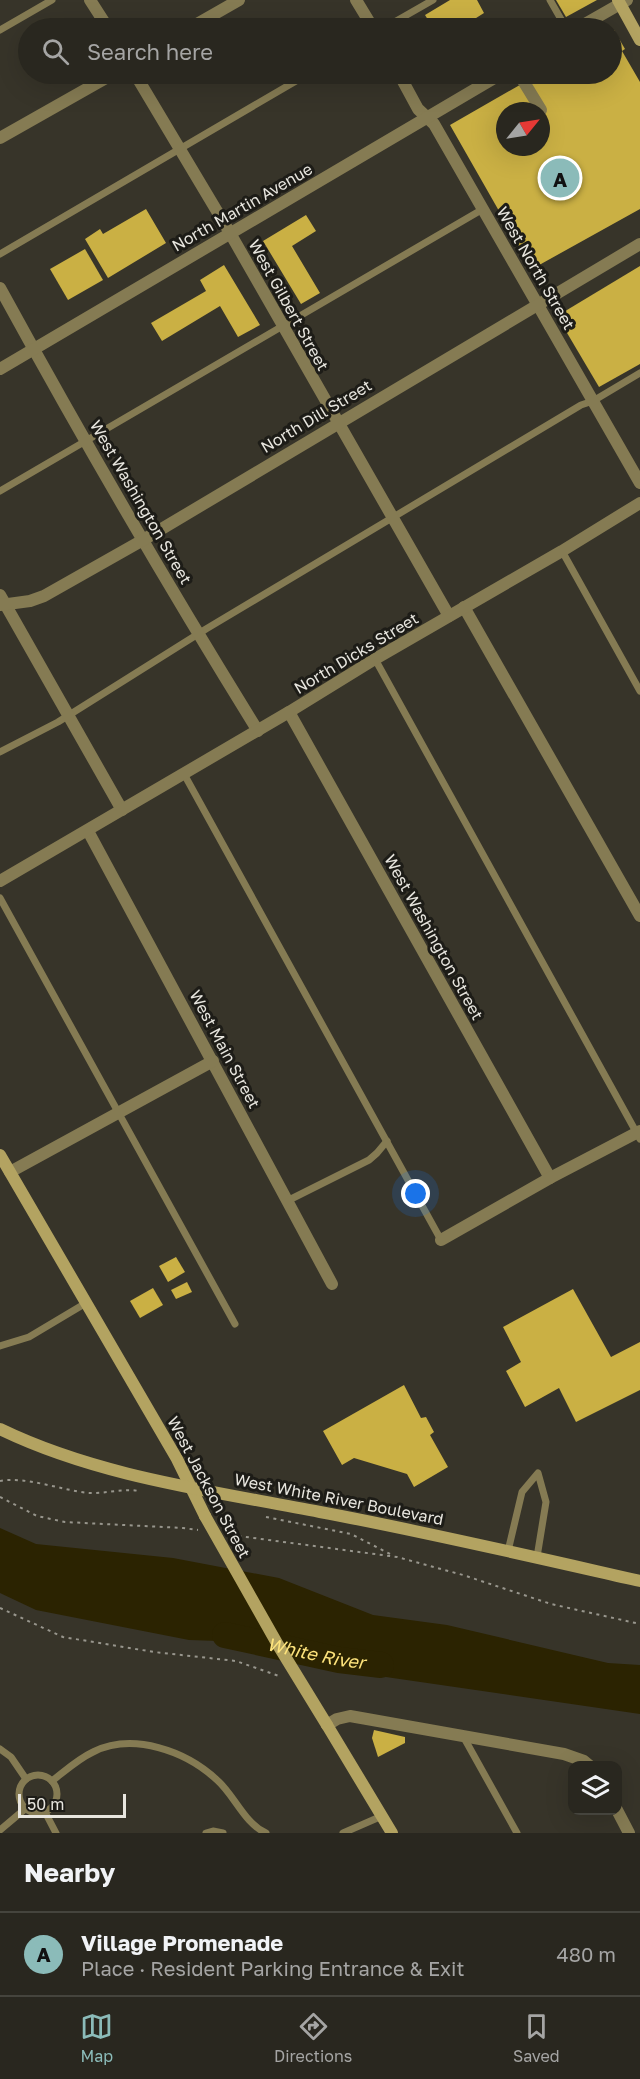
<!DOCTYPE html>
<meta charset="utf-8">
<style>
:root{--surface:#29271f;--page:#35332c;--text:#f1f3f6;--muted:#a5a5a4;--line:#45443d;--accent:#8bbbb9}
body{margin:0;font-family:"Golos Text",sans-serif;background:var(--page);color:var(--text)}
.controls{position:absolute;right:18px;bottom:18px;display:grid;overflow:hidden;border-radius:12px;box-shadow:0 6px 24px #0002}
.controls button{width:54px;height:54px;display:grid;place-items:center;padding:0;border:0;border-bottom:2px solid var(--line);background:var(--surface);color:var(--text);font:30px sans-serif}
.compass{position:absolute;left:496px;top:102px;width:54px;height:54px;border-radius:50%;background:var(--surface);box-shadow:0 6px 24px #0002;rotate:60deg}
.scale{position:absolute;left:18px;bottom:15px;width:108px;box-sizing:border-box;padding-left:6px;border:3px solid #e8e6df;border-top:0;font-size:16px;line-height:21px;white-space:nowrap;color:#e8e6df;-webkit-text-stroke:4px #1d1c17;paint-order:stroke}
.you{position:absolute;left:416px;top:1194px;width:21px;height:21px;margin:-15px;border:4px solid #fff;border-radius:50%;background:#1a73e8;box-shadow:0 0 0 9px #1a73e833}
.badge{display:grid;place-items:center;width:39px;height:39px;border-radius:50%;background:var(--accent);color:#111;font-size:20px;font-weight:700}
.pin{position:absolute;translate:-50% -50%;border:3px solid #fff;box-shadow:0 2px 6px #0006}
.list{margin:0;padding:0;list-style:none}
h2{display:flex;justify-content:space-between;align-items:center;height:78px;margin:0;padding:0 24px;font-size:26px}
h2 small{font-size:20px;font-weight:400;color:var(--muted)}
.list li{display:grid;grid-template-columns:39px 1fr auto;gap:18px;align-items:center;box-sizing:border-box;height:84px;padding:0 24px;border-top:2px solid var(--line)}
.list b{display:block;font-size:22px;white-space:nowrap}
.list p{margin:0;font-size:20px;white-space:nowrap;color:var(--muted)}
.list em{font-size:20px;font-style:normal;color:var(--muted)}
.icon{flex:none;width:33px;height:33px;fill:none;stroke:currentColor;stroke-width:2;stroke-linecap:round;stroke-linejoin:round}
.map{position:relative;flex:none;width:640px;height:1833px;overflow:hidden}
.search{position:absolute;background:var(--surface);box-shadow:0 6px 24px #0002;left:18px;right:18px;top:18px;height:66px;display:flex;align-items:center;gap:15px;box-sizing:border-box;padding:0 21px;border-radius:33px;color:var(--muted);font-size:22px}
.sheet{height:162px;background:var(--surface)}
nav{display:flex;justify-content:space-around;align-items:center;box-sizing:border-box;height:84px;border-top:2px solid var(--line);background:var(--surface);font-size:16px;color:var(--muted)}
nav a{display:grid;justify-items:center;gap:3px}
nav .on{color:var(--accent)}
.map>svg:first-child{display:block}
</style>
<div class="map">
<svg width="640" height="1833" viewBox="0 0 640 1833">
<rect width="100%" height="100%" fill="#373429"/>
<path fill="#2b2301" d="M 0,1528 L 36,1544 L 173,1558 L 279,1578 L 373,1615 L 447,1625 L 608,1663 L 640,1665 L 640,1714 L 379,1676 L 312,1644 L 189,1640 L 36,1610 L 0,1593 Z"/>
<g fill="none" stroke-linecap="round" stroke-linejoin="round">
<path stroke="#2b2301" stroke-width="26" id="s1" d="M 225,1635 L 339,1660 L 381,1665"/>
</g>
<g fill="#cab044" fill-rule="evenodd">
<path d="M 450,0 L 477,0 L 484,13 L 465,25 L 467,28 L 433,28 L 425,15 Z"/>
<path d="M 556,0 L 597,0 L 566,17 Z"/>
<path d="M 614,30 L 625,49 L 622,51 L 640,82 L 640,209 L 532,269 L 450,125 L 539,74 L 612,74 L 612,32 ZM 505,111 L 541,111 L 541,147 L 505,147 Z"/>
<path d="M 146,209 L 166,243 L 108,278 L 85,239 L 100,229 L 103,234 Z"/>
<path d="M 306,215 L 316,231 L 292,246 L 320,293 L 301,304 L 263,241 Z"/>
<path d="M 85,249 L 103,280 L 68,300 L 50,269 Z"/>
<path d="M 224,265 L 260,325 L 238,337 L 220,306 L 162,341 L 151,323 L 206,291 L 200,280 Z"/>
<path d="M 640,266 L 640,364 L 599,387 L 557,316 Z"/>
<path d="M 176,1257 L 185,1272 L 168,1282 L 159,1266 Z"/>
<path d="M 187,1282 L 192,1292 L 176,1299 L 171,1290 Z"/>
<path d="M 153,1288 L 163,1305 L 140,1318 L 130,1301 Z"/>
<path d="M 573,1289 L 611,1357 L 640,1342 L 640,1390 L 576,1422 L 559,1388 L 525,1407 L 506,1371 L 521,1362 L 503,1327 Z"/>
<path d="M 404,1385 L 421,1418 L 426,1417 L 434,1432 L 430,1435 L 448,1467 L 414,1487 L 407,1474 L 354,1458 L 342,1465 L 323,1431 Z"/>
<path d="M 374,1730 L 405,1737 L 405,1743 L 378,1757 L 372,1738 Z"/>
</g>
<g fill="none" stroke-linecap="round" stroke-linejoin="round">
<g stroke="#98968d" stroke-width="2" stroke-dasharray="3 4.5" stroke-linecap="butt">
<path d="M 0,1481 C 25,1476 61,1490 88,1493 C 105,1494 122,1488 139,1491"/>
<path d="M 0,1497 L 37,1516 L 65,1522 L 183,1528 L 198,1530"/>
<path d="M 266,1517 L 351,1534 L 394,1556"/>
<path d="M 231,1535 L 397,1557 L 463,1575 L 551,1604 L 640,1624"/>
<path d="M 0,1608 L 63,1637 L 154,1652 L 236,1661 L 279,1676"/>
</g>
<g stroke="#857b53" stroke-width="7">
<path d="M 550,0 L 566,28"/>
<path d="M 384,28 L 433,0"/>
<path d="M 0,30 L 52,0"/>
<path d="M 0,254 L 308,74"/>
<path d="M 0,491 L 483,209"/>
<path d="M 562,551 L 640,691"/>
<path d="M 375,659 L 640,1139"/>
<path d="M 0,752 L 58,722 L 206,629 L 581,405 L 593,401 L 640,373"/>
<path d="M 184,774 L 441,1240"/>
<path d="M 0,898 L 235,1324"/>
<path d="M 287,1201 L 369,1160 L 377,1153 L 387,1141"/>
<path d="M 0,1346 L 29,1337 L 86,1303"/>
<path d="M 508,1551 L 522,1492 L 538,1473 L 546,1502 L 537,1557"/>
<path d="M 463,1736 L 517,1833"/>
<path d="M 0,1749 L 11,1757 L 26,1779"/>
<circle cx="38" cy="1794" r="19"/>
<path d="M 52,1781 C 65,1771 78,1759 93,1752 C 133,1732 186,1751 217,1780 C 235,1796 244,1823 266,1833"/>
<path d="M 45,1812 L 56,1833"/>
<path d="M 0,1830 L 25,1809"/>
<path d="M 206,1833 L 213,1831 L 223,1833"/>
<path d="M 343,1833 L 382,1816"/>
</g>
<g stroke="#857b53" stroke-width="12">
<path d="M 90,0 L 108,28"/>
<path d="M 356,0 L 373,28"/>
<path d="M 190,28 L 239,0"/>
<path d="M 578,28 L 627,0"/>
<path d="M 135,74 L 230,233 L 449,616"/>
<path d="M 399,74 L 418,109 L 434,124 L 640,483"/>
<path d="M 519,74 L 541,110 L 539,111"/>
<path d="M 0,138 L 113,74"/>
<path d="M 0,288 C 82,438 168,586 258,731"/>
<path d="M 0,369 L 501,74"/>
<path d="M 0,595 L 122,810"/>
<path d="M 0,605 L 30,601 L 44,596 L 143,540 L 640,244"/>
<path d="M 464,607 L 640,916"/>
<path d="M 289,712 L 550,1178"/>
<path d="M 88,831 L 332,1284"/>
<path d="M 0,881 L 289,712 L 375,659 L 562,551 L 640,503"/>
<path d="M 10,1172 L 213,1061"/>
<path d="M 441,1240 L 550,1178 L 640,1131"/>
<path d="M 327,1725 L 337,1719 L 350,1716 L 564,1754 L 584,1761 L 590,1766"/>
<path d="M 617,1810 L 629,1833"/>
</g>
<g stroke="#b3a361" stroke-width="12">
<path d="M 618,0 L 640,40"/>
<path d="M 0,1155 L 177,1459 L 205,1516"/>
<path d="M 0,1429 C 99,1477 213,1491 320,1512 C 427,1532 534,1557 640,1581"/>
<path d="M 327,1725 L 392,1833"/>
</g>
<path stroke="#b3a361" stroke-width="12" d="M 205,1516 L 278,1645 L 327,1725"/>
</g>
<g text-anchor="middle" stroke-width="6" stroke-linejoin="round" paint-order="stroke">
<g font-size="16" fill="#e8e6df" stroke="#1d1c17">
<text transform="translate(242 207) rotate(-30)" y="6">North Martin Avenue</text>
<text transform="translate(536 268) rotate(60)" y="6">West North Street</text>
<text transform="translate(289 305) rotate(61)" y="6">West Gilbert Street</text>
<text transform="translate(316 416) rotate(-31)" y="6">North Dill Street</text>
<text transform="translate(141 502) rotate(60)" y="6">West Washington Street</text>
<text transform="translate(356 653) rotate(-31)" y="6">North Dicks Street</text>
<text transform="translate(434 937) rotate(61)" y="6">West Washington Street</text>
<text transform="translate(225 1049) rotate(62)" y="6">West Main Street</text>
<text transform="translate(209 1487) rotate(62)" y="6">West Jackson Street</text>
<text transform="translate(339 1499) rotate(11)" y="6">West White River Boulevard</text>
</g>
<g font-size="18" font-style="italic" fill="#fde37c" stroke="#1d1c17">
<text dy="6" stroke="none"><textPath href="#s1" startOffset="93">White River</textPath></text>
</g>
</g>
</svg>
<div class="controls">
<button><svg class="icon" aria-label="layers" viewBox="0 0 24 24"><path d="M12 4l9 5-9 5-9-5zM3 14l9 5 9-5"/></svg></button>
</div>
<svg class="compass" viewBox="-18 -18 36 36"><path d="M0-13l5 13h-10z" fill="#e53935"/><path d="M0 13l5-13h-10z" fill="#a5a5a4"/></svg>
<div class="scale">50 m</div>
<div class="you"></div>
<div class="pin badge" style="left:560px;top:178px">A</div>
<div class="search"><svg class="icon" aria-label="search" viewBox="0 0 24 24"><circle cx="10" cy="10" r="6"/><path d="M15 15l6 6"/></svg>Search here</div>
</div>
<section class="sheet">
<h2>Nearby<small></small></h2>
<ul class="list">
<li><span class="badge">A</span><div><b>Village Promenade</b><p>Place · Resident Parking Entrance &amp; Exit</p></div><em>480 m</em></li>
</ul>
</section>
<nav>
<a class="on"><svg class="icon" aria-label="map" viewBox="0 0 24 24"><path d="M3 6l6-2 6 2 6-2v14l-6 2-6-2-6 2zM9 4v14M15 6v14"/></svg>Map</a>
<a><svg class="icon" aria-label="directions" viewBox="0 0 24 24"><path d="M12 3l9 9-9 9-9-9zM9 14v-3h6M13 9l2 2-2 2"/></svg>Directions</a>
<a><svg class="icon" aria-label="saved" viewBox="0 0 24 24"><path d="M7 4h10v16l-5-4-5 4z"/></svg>Saved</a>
</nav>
